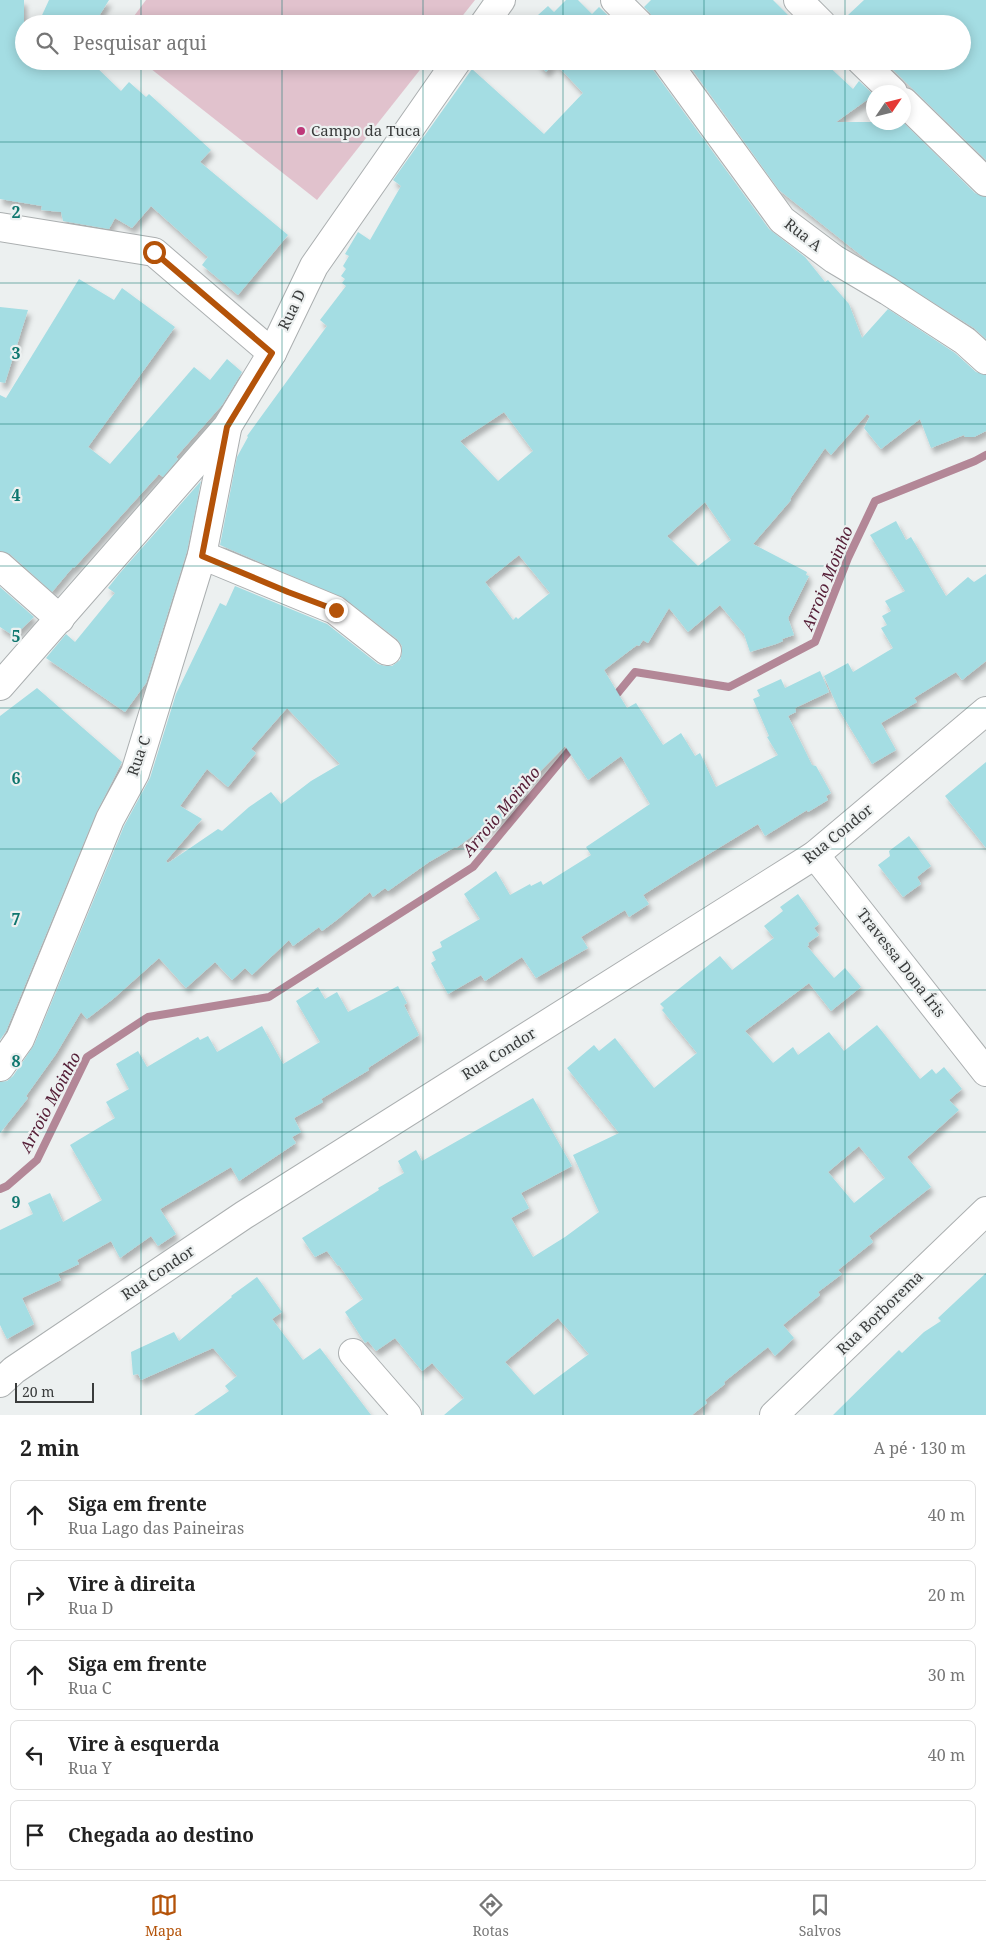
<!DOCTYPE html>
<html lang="pt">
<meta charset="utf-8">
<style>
:root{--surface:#fff;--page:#f6f6f6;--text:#222;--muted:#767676;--line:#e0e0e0;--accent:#b45309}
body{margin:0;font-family:"Noto Serif",serif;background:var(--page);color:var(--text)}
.compass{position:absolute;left:866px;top:85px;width:45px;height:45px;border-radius:50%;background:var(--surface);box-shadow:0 2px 12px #0003;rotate:55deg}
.scale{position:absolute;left:15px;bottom:12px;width:79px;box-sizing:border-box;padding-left:5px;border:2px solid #3a3c3c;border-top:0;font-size:14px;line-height:18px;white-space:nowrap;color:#3a3c3c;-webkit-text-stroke:4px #ecf0f0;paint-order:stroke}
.stop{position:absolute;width:15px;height:15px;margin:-11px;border:4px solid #b45309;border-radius:50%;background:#fff}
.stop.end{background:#b45309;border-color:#fff;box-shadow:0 1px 5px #0008}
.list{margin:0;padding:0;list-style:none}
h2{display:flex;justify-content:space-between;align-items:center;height:65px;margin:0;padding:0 20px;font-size:21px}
h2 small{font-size:16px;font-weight:400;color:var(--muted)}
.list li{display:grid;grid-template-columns:32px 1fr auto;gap:15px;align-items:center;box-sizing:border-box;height:70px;margin:0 10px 10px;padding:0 10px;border:1px solid var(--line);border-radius:8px}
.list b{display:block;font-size:19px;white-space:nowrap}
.list p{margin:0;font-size:16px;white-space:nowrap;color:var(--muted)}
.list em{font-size:16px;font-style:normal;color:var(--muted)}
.icon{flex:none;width:28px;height:28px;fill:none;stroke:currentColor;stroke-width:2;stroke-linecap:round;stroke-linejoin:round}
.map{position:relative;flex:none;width:986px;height:1415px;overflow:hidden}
.search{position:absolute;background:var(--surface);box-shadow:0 2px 12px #0003;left:15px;right:15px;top:15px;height:55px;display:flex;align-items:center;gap:12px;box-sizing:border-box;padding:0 18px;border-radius:28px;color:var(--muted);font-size:19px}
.sheet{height:465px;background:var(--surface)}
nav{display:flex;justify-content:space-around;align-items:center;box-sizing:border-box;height:70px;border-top:1px solid var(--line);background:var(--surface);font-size:14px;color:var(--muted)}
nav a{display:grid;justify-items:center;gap:2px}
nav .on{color:var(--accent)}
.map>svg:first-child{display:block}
</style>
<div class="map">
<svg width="986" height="1415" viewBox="0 0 986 1415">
<defs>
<filter id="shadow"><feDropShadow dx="3" dy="5.5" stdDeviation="2.5" flood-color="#0004"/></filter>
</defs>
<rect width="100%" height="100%" fill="#ecf0f0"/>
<g fill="#e1c2cd">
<path d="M 146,0 L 475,0 L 456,24 L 128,24 Z"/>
<path d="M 141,61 L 427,61 L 317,200 Z"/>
</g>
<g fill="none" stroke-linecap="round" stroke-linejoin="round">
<g stroke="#b38797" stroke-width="8">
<path d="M 612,700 L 635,672 L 729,687 L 815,642 L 848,558 L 875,501 L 975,461 L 986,455"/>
<path d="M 0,1189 L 7,1186 L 37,1160 L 87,1057 L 148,1017 L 269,997 L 473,867 L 574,745"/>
</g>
</g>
<g fill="#a4dde3" fill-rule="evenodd" filter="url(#shadow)">
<path d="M 0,0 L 24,0 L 24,61 L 90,61 L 121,91 L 129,82 L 146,97 L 149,94 L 211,150 L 200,162 L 288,235 L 238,295 L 202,265 L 208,257 L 151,206 L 132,228 L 115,218 L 109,229 L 63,221 L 61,212 L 41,210 L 42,206 L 0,199 Z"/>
<path d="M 49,0 L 109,0 L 94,24 L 38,24 Z"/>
<path d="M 566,0 L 578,0 L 592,14 L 599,7 L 617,24 L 528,24 L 548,6 L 554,12 Z"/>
<path d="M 651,0 L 773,0 L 797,24 L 654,24 L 650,13 L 644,7 Z"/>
<path d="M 864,0 L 986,0 L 986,160 L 884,61 L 962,61 L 962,24 L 855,24 L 847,16 Z"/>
<path d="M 536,61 L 651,61 L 653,70 L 769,229 L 805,257 L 825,282 L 828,280 L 849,304 L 862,338 L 888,309 L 955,353 L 976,372 L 986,375 L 986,431 L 974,437 L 965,437 L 964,435 L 931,448 L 920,419 L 881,449 L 864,428 L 870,416 L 867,414 L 831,455 L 825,448 L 790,499 L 791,500 L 753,544 L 807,572 L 806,575 L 809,576 L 788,618 L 794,635 L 782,639 L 783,641 L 776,644 L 750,652 L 744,634 L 720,605 L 688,632 L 669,608 L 648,643 L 643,640 L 639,646 L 637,645 L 604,670 L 627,708 L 636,703 L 663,745 L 681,733 L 695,756 L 700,753 L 716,787 L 778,755 L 767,737 L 769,736 L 753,699 L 760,696 L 757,690 L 781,679 L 785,688 L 820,671 L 829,692 L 795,708 L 796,712 L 788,716 L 812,765 L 816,766 L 831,793 L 826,796 L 828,800 L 808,812 L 807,810 L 765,836 L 758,824 L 689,866 L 643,895 L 649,904 L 629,917 L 625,910 L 581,937 L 588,948 L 536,978 L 522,957 L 485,981 L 481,975 L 448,994 L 431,963 L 436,960 L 432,952 L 442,947 L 440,942 L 480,919 L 464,894 L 496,871 L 510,895 L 530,884 L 531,886 L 541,881 L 543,885 L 591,855 L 586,847 L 650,804 L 621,756 L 588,780 L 565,746 L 524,788 L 527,791 L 515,803 L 508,814 L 478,838 L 475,834 L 456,848 L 455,847 L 429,862 L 388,891 L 385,888 L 373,897 L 370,892 L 338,919 L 322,931 L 319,927 L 293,946 L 289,940 L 252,975 L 245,968 L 232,980 L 215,962 L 186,988 L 159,958 L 113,999 L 87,1019 L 81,1012 L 56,1054 L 26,1096 L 28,1098 L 0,1133 L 0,1082 L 7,1081 L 13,1076 L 34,1045 L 124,826 L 150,778 L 176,694 L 220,603 L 226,606 L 235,586 L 327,624 L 378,664 L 385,666 L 392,666 L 400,660 L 402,653 L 402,646 L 397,639 L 344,598 L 220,545 L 237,457 L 248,437 L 247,436 L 327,326 L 320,320 L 346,286 L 342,283 L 345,279 L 341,276 L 346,269 L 343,266 L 349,256 L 345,254 L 358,232 L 370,240 L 401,186 L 393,180 L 472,69 L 544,134 L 583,93 L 555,63 L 546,72 ZM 504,412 L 533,451 L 498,481 L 460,441 ZM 705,502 L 731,540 L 698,566 L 667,536 ZM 519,555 L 550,593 L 518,619 L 516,617 L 513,620 L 485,582 ZM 287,708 L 340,764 L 311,781 L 281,804 L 271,792 L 249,807 L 222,831 L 218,829 L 168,863 L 166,861 L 202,819 L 180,806 L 207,769 L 228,787 L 256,753 L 251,749 Z"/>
<path d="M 686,61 L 823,61 L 853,89 L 859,81 L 874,95 L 836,122 L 903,122 L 975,193 L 986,197 L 986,339 L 974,328 L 872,264 L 779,190 Z"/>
<path d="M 79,279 L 114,300 L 122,288 L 175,327 L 88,447 L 110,464 L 194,367 L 210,380 L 227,359 L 242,372 L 222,405 L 176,457 L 178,459 L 163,477 L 159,474 L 74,568 L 73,567 L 52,592 L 10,554 L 0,551 L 0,395 L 6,398 Z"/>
<path d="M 0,307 L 28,310 L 5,383 L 0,382 Z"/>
<path d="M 201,481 L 187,551 L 146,683 L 125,712 L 46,658 L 66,634 L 75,642 L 115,593 L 108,588 L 119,574 Z"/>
<path d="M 896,521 L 906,540 L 911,537 L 946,596 L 968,577 L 974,582 L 986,574 L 986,661 L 962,680 L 956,672 L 914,698 L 917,702 L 881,723 L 896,750 L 872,764 L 838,708 L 824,676 L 848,663 L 853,672 L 893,648 L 881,628 L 887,625 L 882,616 L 891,611 L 885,601 L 905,591 L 870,535 Z"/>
<path d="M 0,587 L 34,617 L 14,636 L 0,627 Z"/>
<path d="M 37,688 L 122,762 L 96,813 L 6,1031 L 0,1040 L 0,716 Z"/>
<path d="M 986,762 L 986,848 L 945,796 Z"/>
<path d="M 909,836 L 931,866 L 917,877 L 921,884 L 903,897 L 878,865 L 890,856 L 889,851 Z"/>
<path d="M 798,894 L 819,924 L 814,928 L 819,935 L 808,943 L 809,945 L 807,946 L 834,978 L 845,968 L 861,987 L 831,1011 L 809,983 L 745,1031 L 773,1063 L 793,1047 L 798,1055 L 829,1032 L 844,1051 L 877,1025 L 920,1079 L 932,1069 L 936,1074 L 944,1067 L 962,1089 L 949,1100 L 959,1110 L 907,1157 L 931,1187 L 869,1236 L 873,1242 L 838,1270 L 842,1274 L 818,1292 L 820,1295 L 783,1325 L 794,1338 L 775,1356 L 768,1347 L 724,1382 L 725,1384 L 705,1400 L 707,1403 L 692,1415 L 444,1415 L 464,1398 L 432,1363 L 422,1371 L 395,1338 L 376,1351 L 368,1341 L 365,1343 L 345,1312 L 363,1299 L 339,1265 L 338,1266 L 327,1251 L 315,1257 L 302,1238 L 379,1190 L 378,1188 L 404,1173 L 398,1161 L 416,1150 L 422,1161 L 533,1098 L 572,1166 L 521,1193 L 529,1208 L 511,1218 L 533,1257 L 565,1237 L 599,1212 L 573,1155 L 619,1133 L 567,1068 L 594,1045 L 599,1051 L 615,1038 L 654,1088 L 697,1053 L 662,1010 L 664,1008 L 660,1004 L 720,956 L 732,970 L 774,938 L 764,926 L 783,911 L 780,907 ZM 859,1146 L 885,1178 L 854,1203 L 828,1172 ZM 558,1318 L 589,1354 L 534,1395 L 505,1362 Z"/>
<path d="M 398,986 L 407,1003 L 404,1005 L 419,1035 L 368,1068 L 369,1070 L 321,1099 L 323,1102 L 294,1118 L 301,1132 L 292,1137 L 296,1143 L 239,1181 L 231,1167 L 160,1209 L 176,1234 L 158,1246 L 151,1236 L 120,1258 L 111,1241 L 77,1260 L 79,1264 L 58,1274 L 61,1280 L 22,1298 L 34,1324 L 7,1339 L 0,1325 L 0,1230 L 33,1214 L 28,1203 L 50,1193 L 63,1222 L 102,1200 L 70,1145 L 115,1118 L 106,1102 L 129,1089 L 116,1064 L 138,1051 L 147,1067 L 198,1037 L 200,1040 L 208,1036 L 217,1052 L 262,1026 L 283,1064 L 320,1042 L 296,1001 L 318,987 L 325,999 L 337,992 L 348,1012 Z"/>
<path d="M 986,1273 L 986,1415 L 833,1415 L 899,1350 L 902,1353 L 924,1332 L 941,1321 L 938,1318 Z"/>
<path d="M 257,1277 L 282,1312 L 272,1319 L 303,1360 L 320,1348 L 371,1415 L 194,1415 L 229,1391 L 225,1386 L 237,1376 L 213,1348 L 141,1380 L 138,1374 L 133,1375 L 131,1352 L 174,1332 L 179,1341 L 232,1297 L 231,1296 Z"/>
</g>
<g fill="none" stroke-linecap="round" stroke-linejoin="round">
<defs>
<g id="minor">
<path d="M 615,0 L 639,24"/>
<path d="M 798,0 L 822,24"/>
<path d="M 484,24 L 501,0"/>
<path d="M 666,61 L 782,220 L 834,259 L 888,291 L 965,341 L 986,360"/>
<path d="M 861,61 L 893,92"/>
<path d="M 904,102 L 986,182"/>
<path d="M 0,227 L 154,252 L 272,353"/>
<path d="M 202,555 L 335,610 L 387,651"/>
<path d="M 0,566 L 60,619"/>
<path d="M 0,686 L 227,427 L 272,353 L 314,266 L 457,61"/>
<path d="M 815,855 L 986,1072"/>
<path d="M 0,1067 L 20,1039 L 110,819 L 135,773 L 202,555 L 227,429"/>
<path d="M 353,1353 L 407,1415"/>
<path d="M 0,1383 L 14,1370 L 244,1215 L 815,855 L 986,711"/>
<path d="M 774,1415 L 986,1211"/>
</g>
</defs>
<use href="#minor" stroke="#abafb0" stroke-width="30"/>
<use href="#minor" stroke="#fff" stroke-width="28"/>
</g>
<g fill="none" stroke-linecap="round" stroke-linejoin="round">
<path stroke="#b45309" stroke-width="6" d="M 154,252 L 272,353 L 227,427 L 202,556 L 288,592 L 336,610"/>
</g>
<path fill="none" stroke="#0f766e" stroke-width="1" stroke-opacity="0.55" d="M 141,0 L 141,24M 282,0 L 282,24M 423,0 L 423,24M 563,0 L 563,24M 704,0 L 704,24M 845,0 L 845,24M 141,61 L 141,1415M 282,61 L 282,1415M 423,61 L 423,1415M 563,61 L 563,1415M 704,61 L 704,1415M 845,61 L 845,1415M 0,142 L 986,142M 0,283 L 986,283M 0,424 L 986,424M 0,566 L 986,566M 0,708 L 986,708M 0,849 L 986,849M 0,990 L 986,990M 0,1132 L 986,1132M 0,1274 L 986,1274"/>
<circle fill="#be3879" stroke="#ecf0f0" stroke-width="2" cx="301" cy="131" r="5"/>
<g text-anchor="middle" stroke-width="4.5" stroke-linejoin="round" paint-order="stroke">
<g font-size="15" fill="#3a3c3c" stroke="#ecf0f0" text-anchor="start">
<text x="311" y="136">Campo da Tuca</text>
</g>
<g font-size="15" fill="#3a3c3c" stroke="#ecf0f0">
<text transform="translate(803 235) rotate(38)" y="5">Rua A</text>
<text transform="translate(292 310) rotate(-64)" y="5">Rua D</text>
<text transform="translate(139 756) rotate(-71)" y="5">Rua C</text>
<text transform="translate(838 834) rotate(-39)" y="5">Rua Condor</text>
<text transform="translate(901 963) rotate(52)" y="5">Travessa Dona Íris</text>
<text transform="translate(499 1054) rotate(-32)" y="5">Rua Condor</text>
<text transform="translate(158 1273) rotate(-34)" y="5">Rua Condor</text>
<text transform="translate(880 1313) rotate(-44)" y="5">Rua Borborema</text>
</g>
<g font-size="16" font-style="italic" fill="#541c35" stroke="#ecf0f0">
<text transform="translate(827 578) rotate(-68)" y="6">Arroio Moinho</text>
<text transform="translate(501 811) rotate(-50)" y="6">Arroio Moinho</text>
<text transform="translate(50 1102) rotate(-62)" y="6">Arroio Moinho</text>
</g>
</g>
<g font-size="16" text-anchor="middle" font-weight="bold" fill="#0f766e" stroke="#ecf0f0" stroke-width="4.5" stroke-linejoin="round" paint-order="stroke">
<text x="16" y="218">2</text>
<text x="16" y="359">3</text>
<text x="16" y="501">4</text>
<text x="16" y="642">5</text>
<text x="16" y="784">6</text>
<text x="16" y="925">7</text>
<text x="16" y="1067">8</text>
<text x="16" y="1208">9</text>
</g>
</svg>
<svg class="compass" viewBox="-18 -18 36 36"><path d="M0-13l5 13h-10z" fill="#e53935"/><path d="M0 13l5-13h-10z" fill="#767676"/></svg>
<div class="scale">20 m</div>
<div class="stop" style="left:154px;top:252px"></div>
<div class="stop end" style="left:336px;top:610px"></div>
<div class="search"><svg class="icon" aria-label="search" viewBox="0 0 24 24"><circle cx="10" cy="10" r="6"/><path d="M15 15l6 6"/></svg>Pesquisar aqui</div>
</div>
<section class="sheet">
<h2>2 min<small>A pé · 130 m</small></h2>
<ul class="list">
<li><svg class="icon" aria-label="ahead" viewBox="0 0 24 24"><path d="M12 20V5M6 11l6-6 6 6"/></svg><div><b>Siga em frente</b><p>Rua Lago das Paineiras</p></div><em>40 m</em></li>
<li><svg class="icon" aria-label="right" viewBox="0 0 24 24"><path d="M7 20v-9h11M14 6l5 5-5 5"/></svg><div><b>Vire à direita</b><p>Rua D</p></div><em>20 m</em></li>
<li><svg class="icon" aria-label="ahead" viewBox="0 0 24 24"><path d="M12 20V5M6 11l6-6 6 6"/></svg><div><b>Siga em frente</b><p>Rua C</p></div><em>30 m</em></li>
<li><svg class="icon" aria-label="left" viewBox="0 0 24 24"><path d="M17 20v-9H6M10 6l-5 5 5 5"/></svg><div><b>Vire à esquerda</b><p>Rua Y</p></div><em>40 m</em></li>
<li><svg class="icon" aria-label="arrive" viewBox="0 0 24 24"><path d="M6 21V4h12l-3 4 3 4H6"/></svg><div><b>Chegada ao destino</b></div></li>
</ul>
</section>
<nav>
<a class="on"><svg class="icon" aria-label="map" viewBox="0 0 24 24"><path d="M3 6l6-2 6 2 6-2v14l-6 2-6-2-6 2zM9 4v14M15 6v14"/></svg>Mapa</a>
<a><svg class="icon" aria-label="directions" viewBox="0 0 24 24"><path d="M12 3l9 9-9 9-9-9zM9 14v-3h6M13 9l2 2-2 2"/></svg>Rotas</a>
<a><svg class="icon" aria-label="saved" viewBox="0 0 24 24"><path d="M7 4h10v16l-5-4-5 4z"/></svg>Salvos</a>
</nav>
